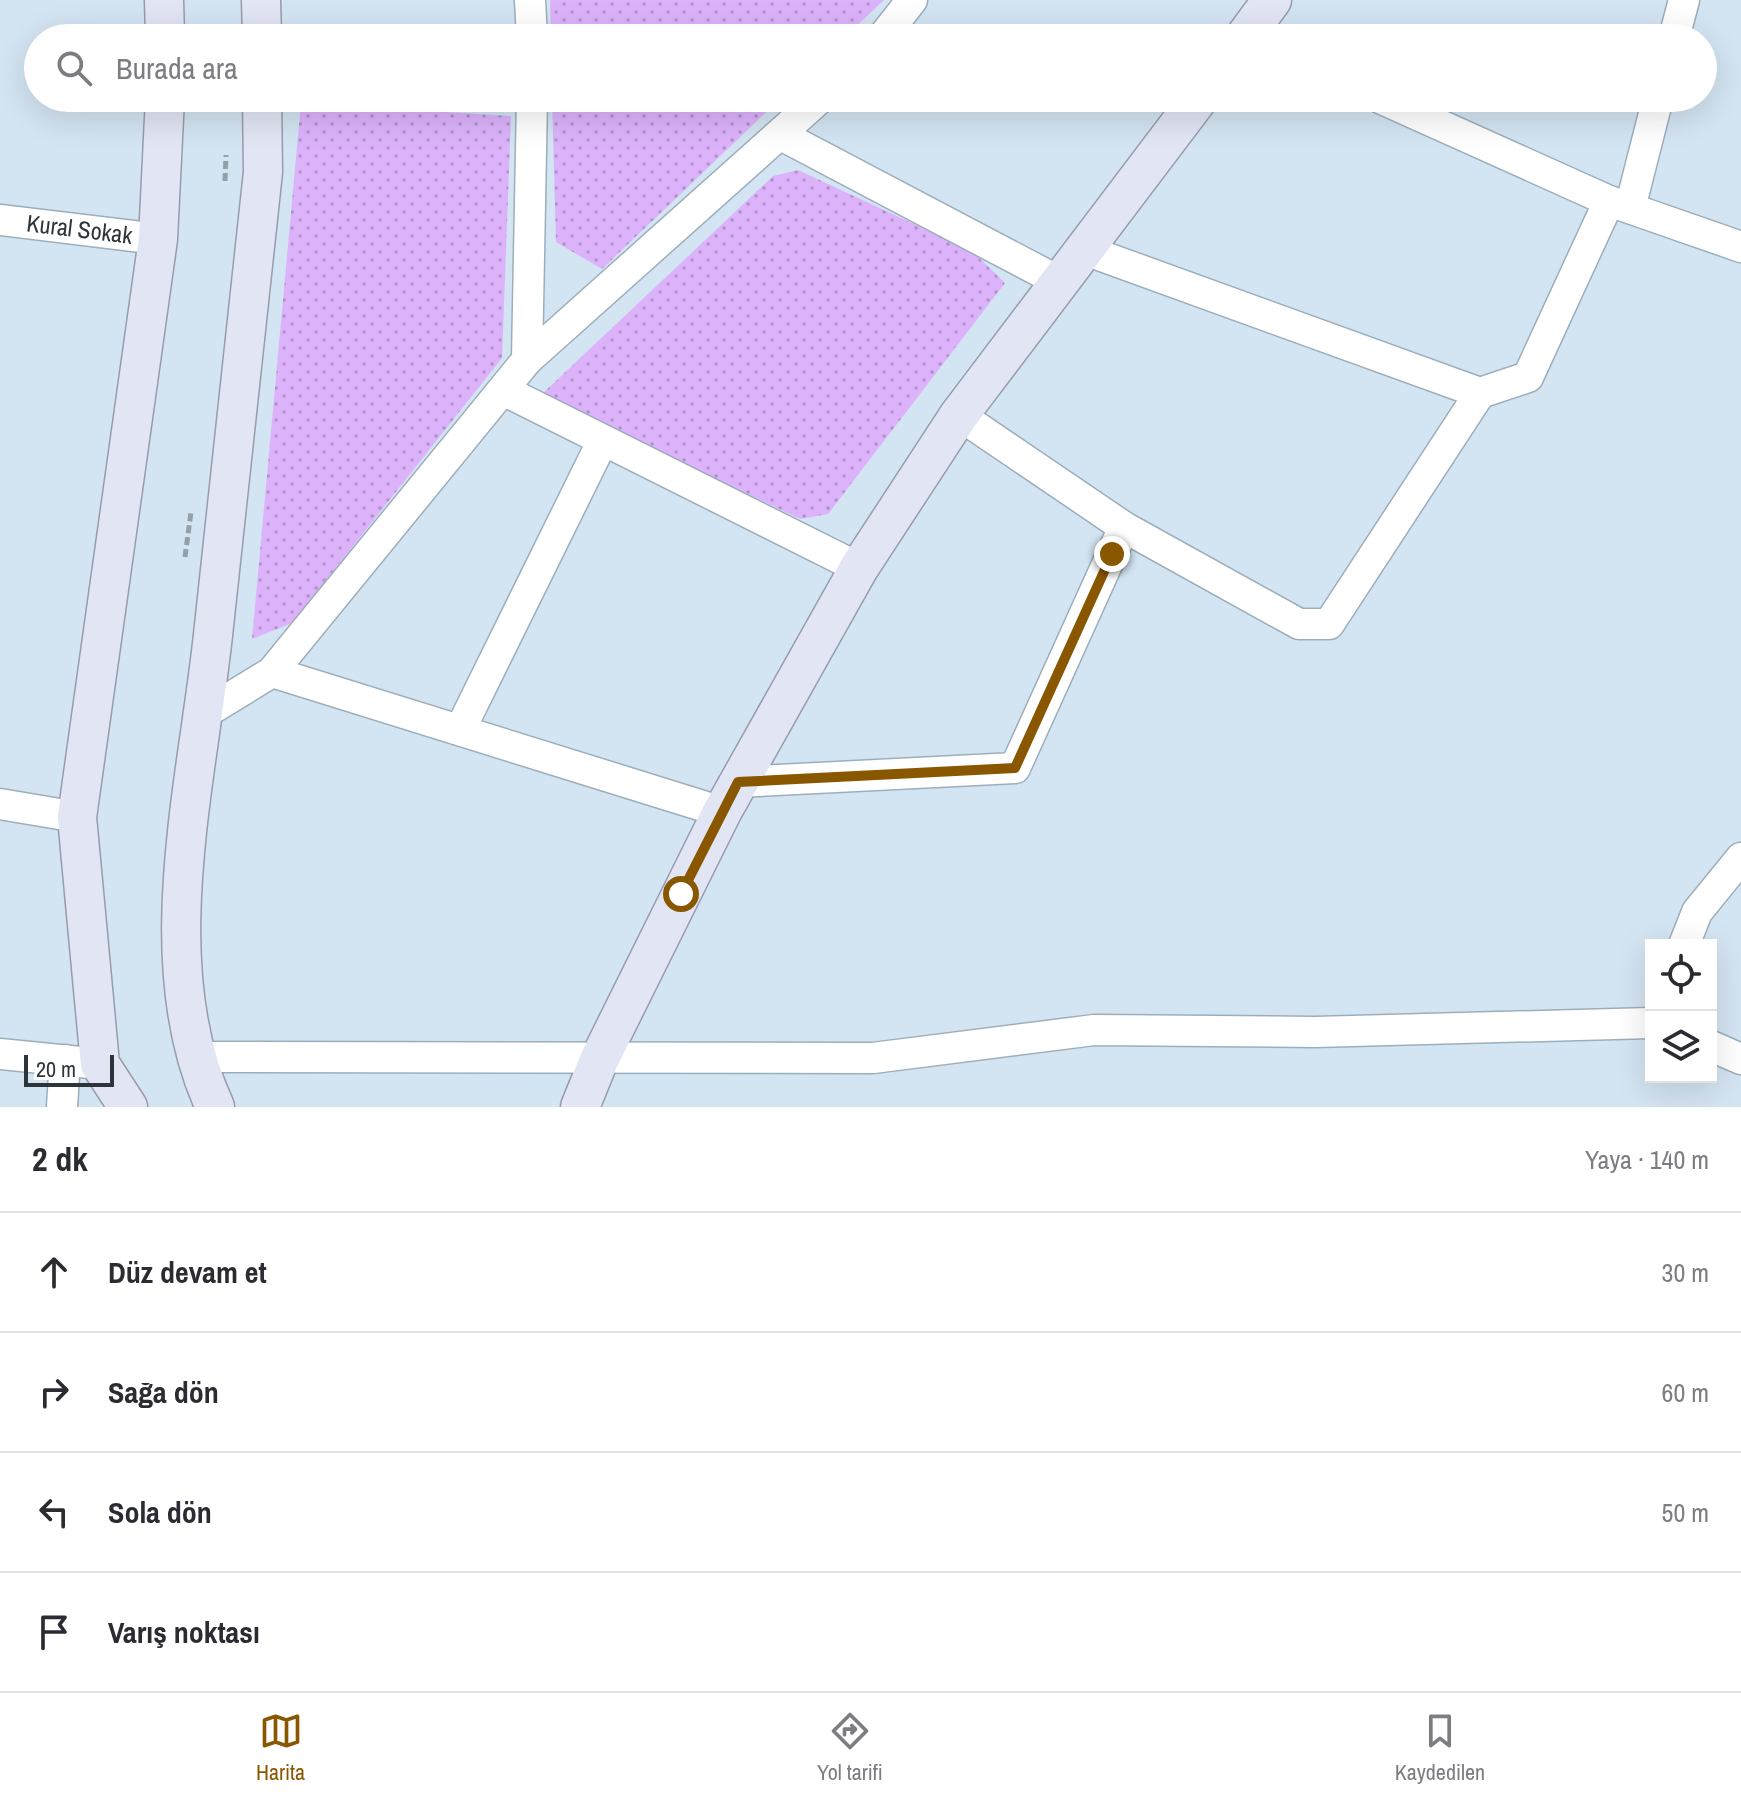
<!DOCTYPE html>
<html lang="tr">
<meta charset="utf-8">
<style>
:root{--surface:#fff;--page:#f7f7f7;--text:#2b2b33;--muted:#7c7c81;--line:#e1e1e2;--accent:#8a5701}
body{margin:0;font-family:"Archivo Narrow",sans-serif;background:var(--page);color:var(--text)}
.controls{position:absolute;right:24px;bottom:24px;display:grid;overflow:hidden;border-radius:0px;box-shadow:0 8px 32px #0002}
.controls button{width:72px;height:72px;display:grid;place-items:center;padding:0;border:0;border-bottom:2px solid var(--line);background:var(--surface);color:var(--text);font:40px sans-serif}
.scale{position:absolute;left:24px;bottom:20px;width:90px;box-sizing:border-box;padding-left:8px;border:4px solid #2e353a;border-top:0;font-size:22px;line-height:28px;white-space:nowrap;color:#2e353a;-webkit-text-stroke:6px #fff;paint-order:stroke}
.stop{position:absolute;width:24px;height:24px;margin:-18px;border:6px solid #8a5701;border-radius:50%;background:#fff}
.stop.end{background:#8a5701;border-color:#fff;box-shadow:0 2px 8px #0008}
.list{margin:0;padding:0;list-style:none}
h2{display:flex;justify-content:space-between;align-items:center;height:104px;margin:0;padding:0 32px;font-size:34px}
h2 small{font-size:26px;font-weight:400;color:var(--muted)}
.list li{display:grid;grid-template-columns:52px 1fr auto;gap:24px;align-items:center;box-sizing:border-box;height:120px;padding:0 32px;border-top:2px solid var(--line)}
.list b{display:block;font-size:30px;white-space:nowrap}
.list em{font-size:26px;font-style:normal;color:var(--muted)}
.icon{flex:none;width:44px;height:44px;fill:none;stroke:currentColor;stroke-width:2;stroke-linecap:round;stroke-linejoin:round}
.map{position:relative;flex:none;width:1741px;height:1107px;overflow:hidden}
.search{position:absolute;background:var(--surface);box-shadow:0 8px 32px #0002;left:24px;right:24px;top:24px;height:88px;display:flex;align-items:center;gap:20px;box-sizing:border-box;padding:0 28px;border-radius:44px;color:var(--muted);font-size:30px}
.sheet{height:584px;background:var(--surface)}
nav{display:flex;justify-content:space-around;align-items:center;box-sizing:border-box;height:112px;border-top:2px solid var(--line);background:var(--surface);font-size:22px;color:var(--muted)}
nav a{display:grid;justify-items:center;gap:4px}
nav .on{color:var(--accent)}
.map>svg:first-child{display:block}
</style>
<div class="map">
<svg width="1741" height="1107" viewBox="0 0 1741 1107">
<defs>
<pattern id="grass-dots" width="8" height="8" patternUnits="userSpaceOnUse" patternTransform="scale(2)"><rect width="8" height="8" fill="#dcb3fb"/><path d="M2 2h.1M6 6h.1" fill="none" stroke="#b392cc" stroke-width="1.8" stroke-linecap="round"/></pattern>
</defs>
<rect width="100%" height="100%" fill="#d3e4f2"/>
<g fill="url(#grass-dots)">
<path d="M 550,0 L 884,0 L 844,38 L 551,38 Z"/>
<path d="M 552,98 L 781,98 L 602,269 L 556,242 Z"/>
<path d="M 301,103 L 511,116 L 502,358 L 292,623 L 252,639 Z"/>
<path d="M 798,170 L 972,251 L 1005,283 L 828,514 L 800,519 L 541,395 L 773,176 Z"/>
</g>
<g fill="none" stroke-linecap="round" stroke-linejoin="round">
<defs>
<g id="minor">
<path d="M 530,0 L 532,38"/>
<path d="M 882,38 L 912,0"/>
<path d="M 1674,38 L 1684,0"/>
<path d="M 1380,98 L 1609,201 L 1741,247"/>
<path d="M 781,135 L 1060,282"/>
<path d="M 1630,208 L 1658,98"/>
<path id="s1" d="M 0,220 L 158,239"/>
<path d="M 1085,250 L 1480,393 L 1528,377 L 1609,201"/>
<path d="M 527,360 L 532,98"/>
<path d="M 503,390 L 859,568"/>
<path d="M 959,415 L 1124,527 L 1299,624 L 1329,624 L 1480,393"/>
<path d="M 272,672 L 722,812"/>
<path d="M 205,713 L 272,672 L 527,360 L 820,98"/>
<path d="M 460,730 L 603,440"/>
<path d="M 738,782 L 1015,768 L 1124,527"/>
<path d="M 0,804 L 77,817"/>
<path d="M 1684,945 L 1697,912 L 1741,858"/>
<path d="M 1711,1046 L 1741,1059"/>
<path d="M 0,1054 L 100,1064"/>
<path d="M 199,1057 L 873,1058 L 1094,1030 L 1315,1032 L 1651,1023"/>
<path d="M 62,1107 L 65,1060"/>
</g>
<g id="major">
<path d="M 164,0 L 165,38"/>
<path d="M 261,0 L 262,38"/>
<path d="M 1244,38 L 1272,0"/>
<path d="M 128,1107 L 100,1064 L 77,817 L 158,239 L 165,98"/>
<path d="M 215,1107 C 149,965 197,784 213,635 C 230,481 246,326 263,172 L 262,98"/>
<path d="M 580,1107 L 599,1060 L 722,812 L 859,568 L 959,415 L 1199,98"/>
</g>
</defs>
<use href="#minor" stroke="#9daebb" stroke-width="33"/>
<use href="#major" stroke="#969cae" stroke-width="41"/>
<g stroke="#93a0aa" stroke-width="5" stroke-dasharray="8 4" stroke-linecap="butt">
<path d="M 225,181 L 226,155"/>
<path d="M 185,557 L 191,512"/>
</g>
<use href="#minor" stroke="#fff" stroke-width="30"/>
<use href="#major" stroke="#e2e5f4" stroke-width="38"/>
</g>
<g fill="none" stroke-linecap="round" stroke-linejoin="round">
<path stroke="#8a5701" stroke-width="10" d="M 681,894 L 738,782 L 1015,768 L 1112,554"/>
</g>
<g text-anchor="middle" stroke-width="6" stroke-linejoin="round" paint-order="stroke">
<g font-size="24" fill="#2e353a" stroke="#fff">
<text dy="8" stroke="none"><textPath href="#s1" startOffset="80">Kural Sokak</textPath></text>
</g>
</g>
</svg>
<div class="controls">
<button><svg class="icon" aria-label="locate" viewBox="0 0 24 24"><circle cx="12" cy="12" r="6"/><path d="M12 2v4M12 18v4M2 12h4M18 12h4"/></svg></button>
<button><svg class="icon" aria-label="layers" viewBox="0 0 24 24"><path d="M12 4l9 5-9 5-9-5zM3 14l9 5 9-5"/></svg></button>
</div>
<div class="scale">20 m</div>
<div class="stop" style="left:681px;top:894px"></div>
<div class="stop end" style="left:1112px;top:554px"></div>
<div class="search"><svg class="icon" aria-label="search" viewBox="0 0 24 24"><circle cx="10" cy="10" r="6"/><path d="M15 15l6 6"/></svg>Burada ara</div>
</div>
<section class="sheet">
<h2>2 dk<small>Yaya · 140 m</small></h2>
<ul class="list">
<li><svg class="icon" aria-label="ahead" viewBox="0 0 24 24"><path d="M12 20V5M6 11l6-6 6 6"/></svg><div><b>Düz devam et</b></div><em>30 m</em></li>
<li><svg class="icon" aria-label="right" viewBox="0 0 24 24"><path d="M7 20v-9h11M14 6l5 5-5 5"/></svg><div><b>Sağa dön</b></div><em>60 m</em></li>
<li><svg class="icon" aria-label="left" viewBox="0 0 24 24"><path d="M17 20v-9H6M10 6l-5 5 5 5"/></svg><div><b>Sola dön</b></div><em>50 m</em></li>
<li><svg class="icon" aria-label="arrive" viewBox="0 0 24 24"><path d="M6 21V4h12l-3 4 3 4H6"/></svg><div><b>Varış noktası</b></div></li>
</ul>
</section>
<nav>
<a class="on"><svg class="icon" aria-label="map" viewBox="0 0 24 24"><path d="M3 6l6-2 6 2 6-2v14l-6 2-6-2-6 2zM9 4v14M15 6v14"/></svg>Harita</a>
<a><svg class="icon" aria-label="directions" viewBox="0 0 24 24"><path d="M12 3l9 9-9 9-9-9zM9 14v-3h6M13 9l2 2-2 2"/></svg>Yol tarifi</a>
<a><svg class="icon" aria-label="saved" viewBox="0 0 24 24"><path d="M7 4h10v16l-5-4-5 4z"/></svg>Kaydedilen</a>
</nav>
